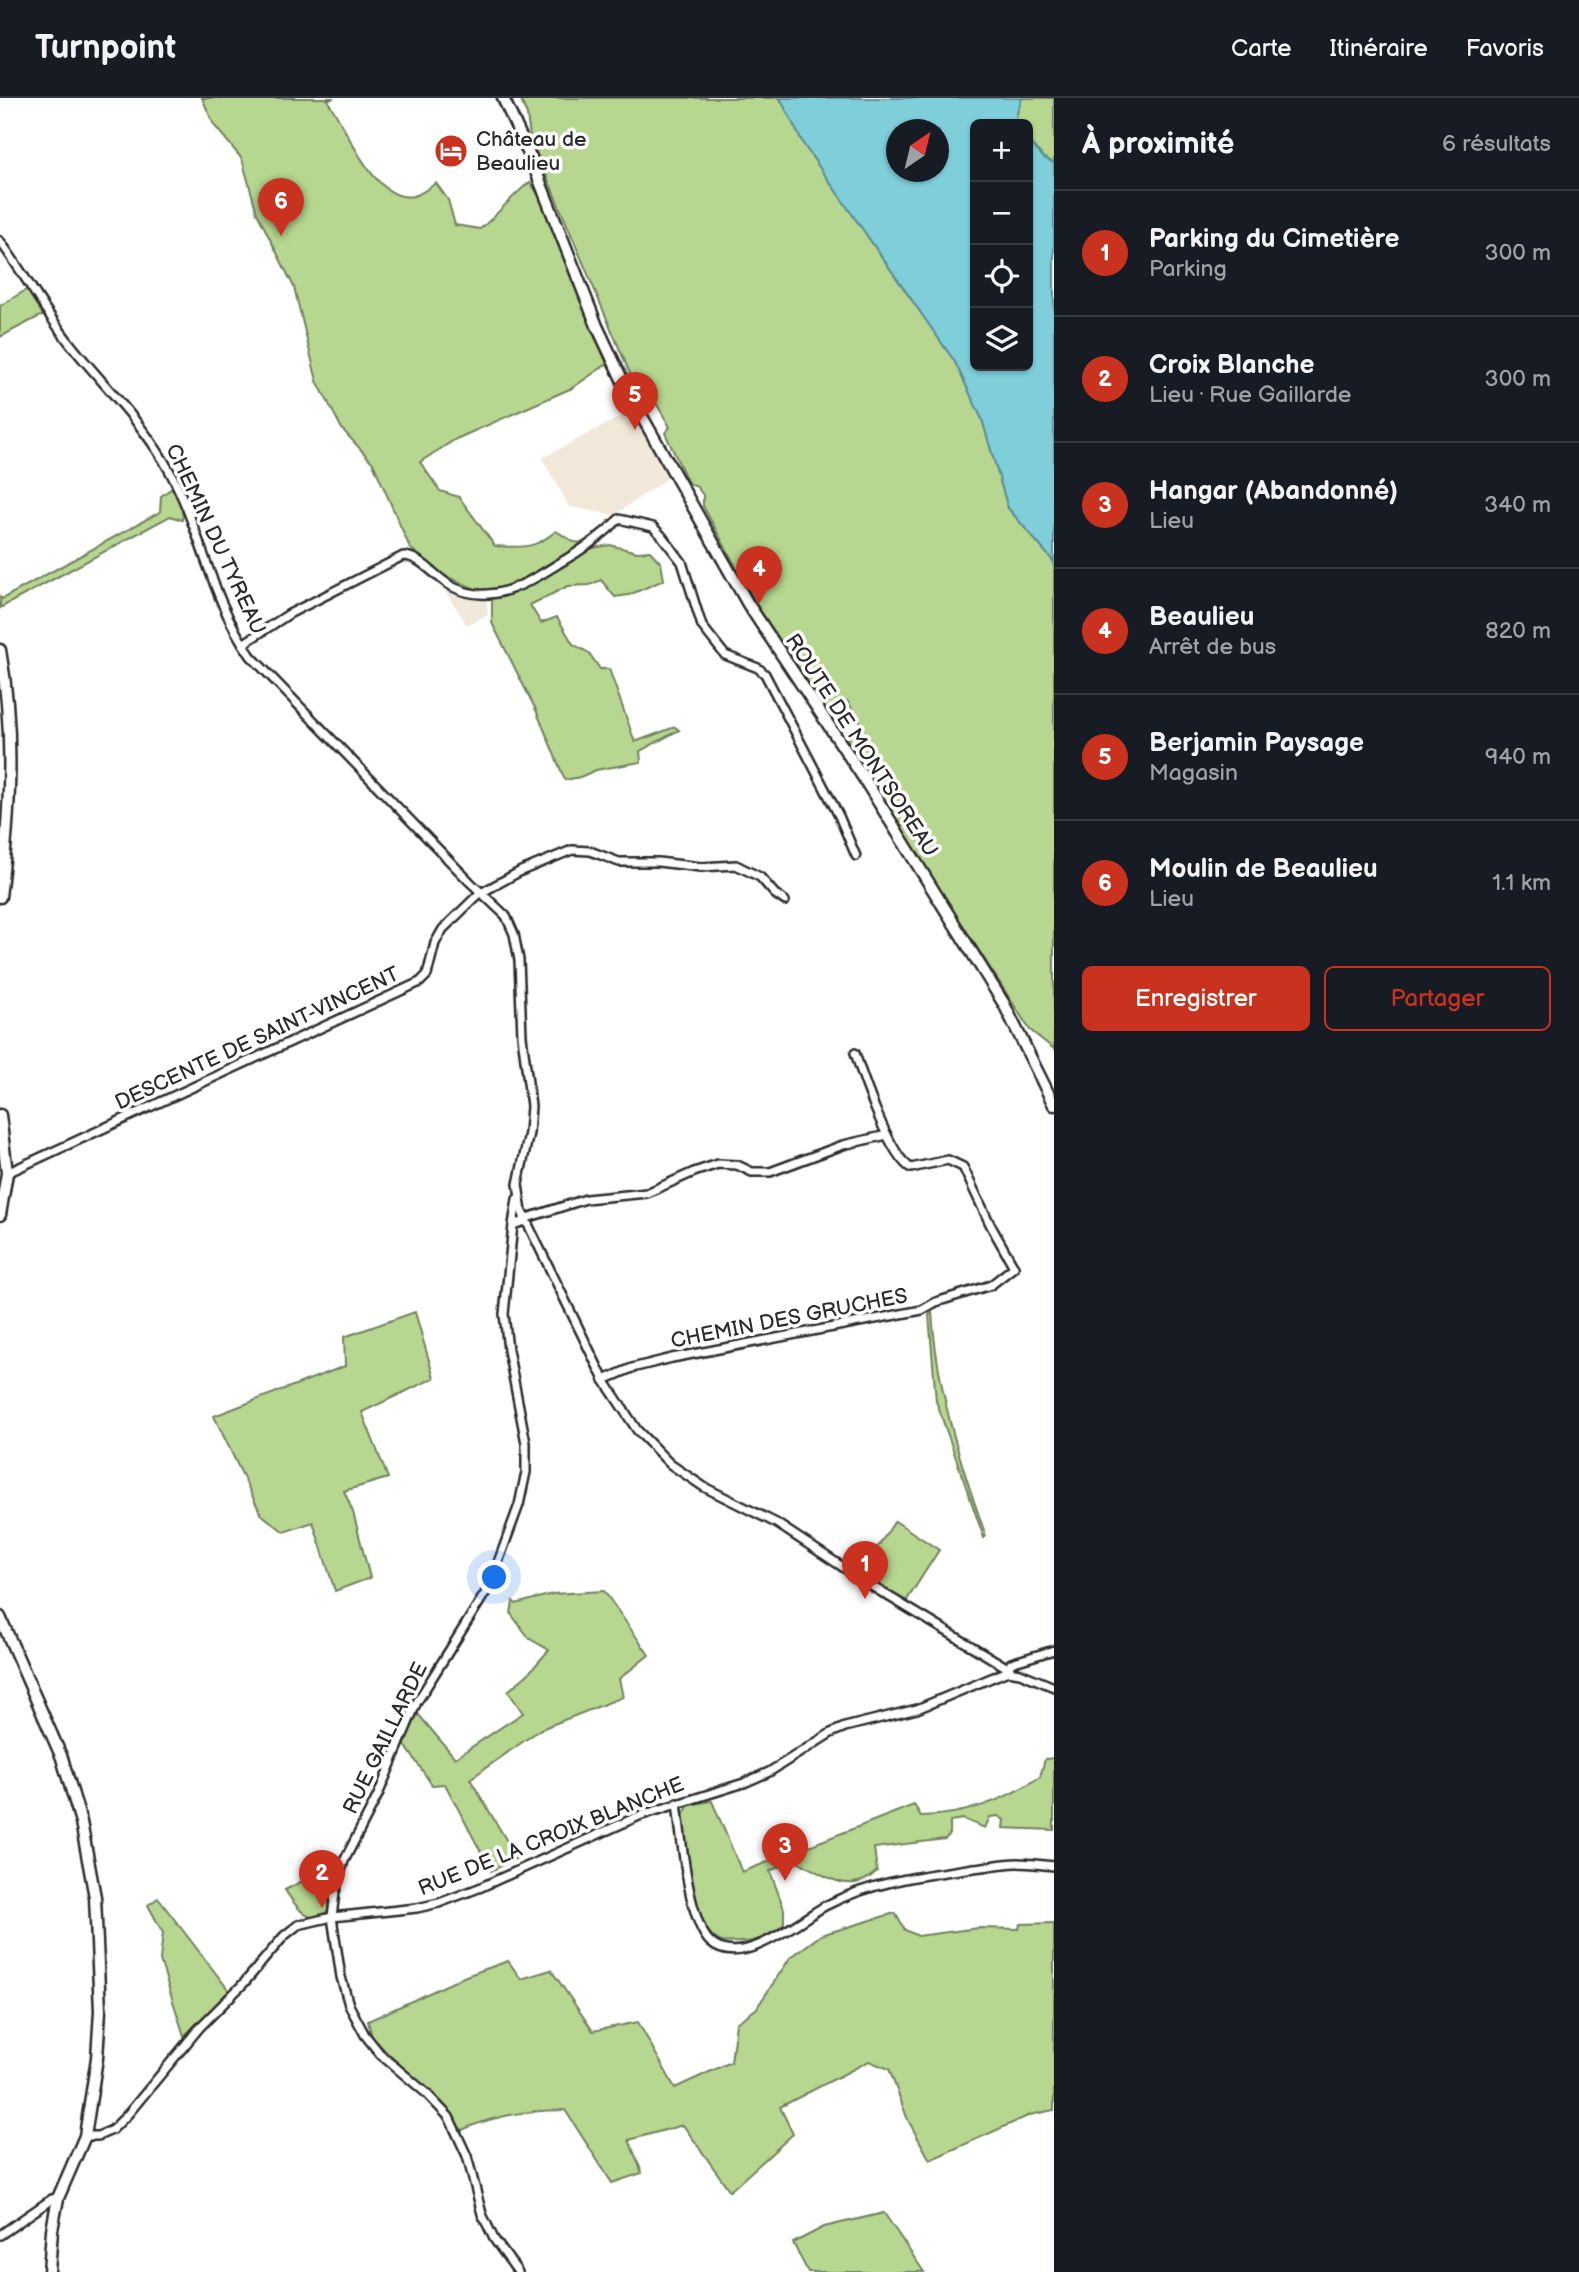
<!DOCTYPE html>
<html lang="fr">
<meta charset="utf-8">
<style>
:root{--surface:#171b24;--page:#242831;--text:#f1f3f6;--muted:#9ea1a6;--line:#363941;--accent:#c8321e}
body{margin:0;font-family:"Balsamiq Sans",sans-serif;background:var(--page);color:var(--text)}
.controls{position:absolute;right:21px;top:21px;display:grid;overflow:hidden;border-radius:10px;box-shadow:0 2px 5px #0004}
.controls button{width:63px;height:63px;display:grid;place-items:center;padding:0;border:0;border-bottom:2px solid var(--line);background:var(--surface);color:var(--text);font:35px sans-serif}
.compass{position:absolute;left:886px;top:21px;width:63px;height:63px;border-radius:50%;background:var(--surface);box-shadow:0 2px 5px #0004;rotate:35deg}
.you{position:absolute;left:495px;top:1480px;width:24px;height:24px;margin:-18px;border:5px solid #fff;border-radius:50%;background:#1a73e8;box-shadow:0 0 0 10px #1a73e833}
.badge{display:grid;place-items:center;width:46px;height:46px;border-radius:50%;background:var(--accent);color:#fff;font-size:23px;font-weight:700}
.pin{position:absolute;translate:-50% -58px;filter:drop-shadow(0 2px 4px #0008)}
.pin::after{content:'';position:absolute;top:37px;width:24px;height:21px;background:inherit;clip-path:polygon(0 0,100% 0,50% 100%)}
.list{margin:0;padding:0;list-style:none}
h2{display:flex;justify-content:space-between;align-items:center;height:91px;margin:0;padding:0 28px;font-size:30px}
h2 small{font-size:23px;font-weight:400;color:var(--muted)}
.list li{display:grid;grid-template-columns:46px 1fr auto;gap:21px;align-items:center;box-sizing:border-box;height:126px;padding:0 28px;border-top:2px solid var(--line)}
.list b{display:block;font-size:26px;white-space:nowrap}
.list p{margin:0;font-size:23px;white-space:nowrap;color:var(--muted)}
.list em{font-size:23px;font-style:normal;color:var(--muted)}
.actions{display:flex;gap:14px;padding:21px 28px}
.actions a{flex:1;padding:16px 0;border:2px solid var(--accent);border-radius:10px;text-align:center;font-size:24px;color:var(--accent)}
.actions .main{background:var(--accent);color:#fff}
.icon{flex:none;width:38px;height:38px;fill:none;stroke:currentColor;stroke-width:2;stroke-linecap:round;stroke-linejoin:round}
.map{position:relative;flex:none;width:1054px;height:2174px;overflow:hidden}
header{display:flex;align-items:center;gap:42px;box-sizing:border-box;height:98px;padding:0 35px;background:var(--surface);border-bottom:2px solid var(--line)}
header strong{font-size:33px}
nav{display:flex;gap:38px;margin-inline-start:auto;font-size:24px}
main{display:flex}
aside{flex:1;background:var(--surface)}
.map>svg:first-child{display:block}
</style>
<header>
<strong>Turnpoint</strong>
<nav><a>Carte</a><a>Itinéraire</a><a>Favoris</a></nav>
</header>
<main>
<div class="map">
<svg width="1054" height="2174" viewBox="0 0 1054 2174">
<rect width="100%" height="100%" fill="#fff"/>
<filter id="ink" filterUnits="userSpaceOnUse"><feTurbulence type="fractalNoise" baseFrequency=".0143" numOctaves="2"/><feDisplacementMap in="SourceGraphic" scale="14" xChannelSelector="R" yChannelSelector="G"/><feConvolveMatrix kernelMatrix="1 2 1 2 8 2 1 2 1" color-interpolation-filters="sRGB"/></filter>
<g filter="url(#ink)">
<g fill="#f2e8da">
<path d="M 631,313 L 668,380 L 615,417 L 569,409 L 542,360 Z"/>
<path d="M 441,487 L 466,498 L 486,499 L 488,517 L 467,527 Z"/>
</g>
<g fill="#b7d790" stroke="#71815e" stroke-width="2">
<path d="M 202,0 L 334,0 L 327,2 C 345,26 374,106 413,98 C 420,97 430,89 436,85 L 448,102 L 455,127 L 480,131 C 499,116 510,99 530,84 L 540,99 L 607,266 L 572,290 L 456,341 L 420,364 L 440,393 L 459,399 L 495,448 C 523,449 533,452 556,433 L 574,444 L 586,445 L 593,450 L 610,447 L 637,454 L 650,453 L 661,465 L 664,482 L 629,497 L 615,499 L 601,482 L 590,487 L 568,488 L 530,507 L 541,525 L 557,519 L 573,546 L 589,555 L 600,571 L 609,571 L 635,644 L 675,629 L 679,632 L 640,653 L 641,664 L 596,672 L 580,679 L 565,682 L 536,612 L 492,525 L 492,498 L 443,477 L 410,450 L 373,365 L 342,331 L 317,283 L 294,189 L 257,115 L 242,61 L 214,27 Z"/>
<path d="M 520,0 L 780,0 L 804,47 L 955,264 L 982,321 L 1008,410 L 1054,464 L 1054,951 L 1030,932 L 926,770 L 847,641 L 863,628 L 847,603 L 828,615 L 759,511 L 703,408 L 703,397 L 697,389 L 688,385 L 665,335 L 670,329 L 649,293 L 639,297 L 530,39 L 527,17 Z"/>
<path d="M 1022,0 L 1054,0 L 1054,65 L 1044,60 L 1028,43 L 1028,26 L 1019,26 L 1016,18 Z"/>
<path d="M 29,190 L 48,219 L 40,218 L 0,239 L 0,208 Z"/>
<path d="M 172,390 C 177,399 185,411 182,422 L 170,418 L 0,510 L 0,499 L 2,501 L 160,414 L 161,398 Z"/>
<path d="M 415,1214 L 434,1280 L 362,1314 L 388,1380 L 344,1393 L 353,1414 L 370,1480 L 335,1493 L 313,1424 L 284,1434 L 261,1416 L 214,1318 L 345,1268 L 344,1239 Z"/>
<path d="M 932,1214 C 937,1292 960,1365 986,1438 L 984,1440 L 936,1303 L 929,1217 Z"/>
<path d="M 895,1423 L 939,1452 L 905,1505 L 860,1476 Z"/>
<path d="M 604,1493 L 649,1557 L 619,1581 L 623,1599 L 541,1631 L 470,1681 L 517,1760 L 491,1773 L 445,1686 L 432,1687 L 403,1644 L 414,1611 L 455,1660 L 523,1615 L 508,1593 L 528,1576 L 549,1552 L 530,1541 L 511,1516 L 513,1503 L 516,1506 L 552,1496 Z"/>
<path d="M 1054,1660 L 1054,1732 L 1003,1730 L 1004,1722 L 998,1718 L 990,1719 L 985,1730 L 963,1721 L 950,1723 L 950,1736 L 945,1741 L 874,1750 L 877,1773 C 849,1801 822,1774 794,1762 L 770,1773 L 784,1811 L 784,1826 C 773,1837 754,1845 739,1844 C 734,1844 727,1845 722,1844 C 690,1834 686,1745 683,1717 L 689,1707 L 712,1703 L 742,1774 L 914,1707 L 921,1718 C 963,1718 1005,1702 1040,1679 L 1045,1661 Z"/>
<path d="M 336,1766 L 339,1768 L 330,1810 C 311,1834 295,1807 285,1792 Z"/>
<path d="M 158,1800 L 230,1894 L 184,1938 L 160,1862 L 163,1835 L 148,1807 Z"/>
<path d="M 895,1815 L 905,1832 L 918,1838 L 978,1830 L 1019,1831 L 1020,1826 L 1054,1825 L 1054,2012 L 1030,2017 L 930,2062 L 908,2022 L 889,1971 L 869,1963 L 780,2009 L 793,2036 L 730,2093 L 683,2027 L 629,2042 L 642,2075 L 612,2085 L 565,2012 C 529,2012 495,2017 462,2032 L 372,1939 L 368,1923 L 466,1878 L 508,1863 L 521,1881 L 551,1872 L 593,1933 L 638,1924 L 675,1990 L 731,1964 L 736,1925 L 756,1911 L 790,1860 L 821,1837 Z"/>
<path d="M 884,2115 L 924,2174 L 808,2174 L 793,2145 L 824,2129 Z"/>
</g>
<path fill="#7fcfdb" stroke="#5d8d95" stroke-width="2" fill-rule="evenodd" d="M 780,0 L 1022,0 L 1016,18 L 1019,26 L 975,26 L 975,268 L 1028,268 L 1028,43 L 1044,60 L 1054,65 L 1054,464 L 1008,410 L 982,321 L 955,264 L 804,47 ZM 897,32 L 939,32 L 939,74 L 897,74 Z"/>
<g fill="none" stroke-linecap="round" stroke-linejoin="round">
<defs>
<g id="street">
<path d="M 0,143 C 25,177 46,216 72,248 C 105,289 145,327 170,374 C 202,434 211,502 251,558 L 470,784 L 506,818 L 514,836 L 519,862 L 522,938 L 531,1008 L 529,1035 L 518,1086 L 522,1114 L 604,1282 L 637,1332 L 670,1366 L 704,1389 L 776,1425 L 873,1489 L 1006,1569 L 1008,1573"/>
<path d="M 243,546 L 289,516 L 403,458 C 422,458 436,481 453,489 C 491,508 526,486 558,466 C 581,453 601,439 619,421 L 653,429 L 661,437 L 682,464 L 702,528 L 725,557 L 758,570 L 765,576 L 839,718 L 856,758"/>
<path d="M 7,1075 L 420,884 L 427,877 L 435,845 L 443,831 L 479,796 L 521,773 L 572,752 L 590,753 L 619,764 L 658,764 L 701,769 L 736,767 L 760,779 L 775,796 L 785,803"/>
<path d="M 513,1127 L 517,1101"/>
<path d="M 604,1282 L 632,1270 L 672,1260 L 922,1212 L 936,1204 L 991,1187 L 1014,1169 L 991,1128 L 963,1069 L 948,1062 L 911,1070 C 890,1059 863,980 855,955"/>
<path d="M 1008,1573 L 1011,1565 L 1054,1552"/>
<path d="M 1008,1573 L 1020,1575 L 1054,1589"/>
<path d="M 677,1705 C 681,1737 688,1822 710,1844 C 741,1873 799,1822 825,1808 C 870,1784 924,1777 974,1770 C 988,1769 1003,1765 1017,1765 C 1029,1765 1042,1767 1054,1768"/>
<path d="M 85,2038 L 98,2038 L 112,2032 L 128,2016 L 200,1929 L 244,1885 L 284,1838 L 298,1827 L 332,1819 L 417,1810 L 439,1805 L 479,1790 L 639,1718 L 744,1685 L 769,1674 L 831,1635 L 845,1629 L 917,1611 L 1008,1573"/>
<path d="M 0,2137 L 52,2101 L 58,2100"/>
<path d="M 518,2174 L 494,2141 L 482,2116 L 467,2058 L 449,2019 L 426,1995 L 381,1957 L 365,1937 L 349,1907 L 341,1879 L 332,1819 L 335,1794 L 344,1763 L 378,1697 L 417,1604 L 489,1489 L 519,1407 L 526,1374 L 526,1345 L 508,1252 L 504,1216 L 513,1127 L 522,1124 L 527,1120 L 586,1101 L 647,1095 L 694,1074 L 718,1066 L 737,1067 L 752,1074 L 770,1074 L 843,1047 L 887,1037"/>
</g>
<g id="secondary">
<path d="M 503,0 L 529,56 L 597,228 L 627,292 L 748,506 L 863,679 L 1004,906 L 1054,1007"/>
<path d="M 0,552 C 15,634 10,716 0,799"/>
<path d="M 0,1017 L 7,1075 L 0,1117"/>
<path d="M 0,1519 L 62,1660 L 81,1724 L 95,1799 L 100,1913 L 97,1960 L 85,2038 L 58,2100 L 52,2132 L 49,2174"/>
</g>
</defs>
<use href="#street" stroke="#2b2b2b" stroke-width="12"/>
<use href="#secondary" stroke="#2b2b2b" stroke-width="15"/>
<use href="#street" stroke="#fff" stroke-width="7"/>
<use href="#secondary" stroke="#fff" stroke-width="10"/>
</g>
</g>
<defs>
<symbol id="hotel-disc" viewBox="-11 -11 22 22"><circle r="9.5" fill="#c8321e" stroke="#fff"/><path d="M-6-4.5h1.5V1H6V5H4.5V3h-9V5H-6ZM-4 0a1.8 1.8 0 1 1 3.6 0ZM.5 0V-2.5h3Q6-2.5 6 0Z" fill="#fff"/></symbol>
</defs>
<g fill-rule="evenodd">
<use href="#hotel-disc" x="432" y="34" width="38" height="38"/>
</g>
<g text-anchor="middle" stroke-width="7" stroke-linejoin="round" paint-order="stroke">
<g font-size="21" fill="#2b2b2b" stroke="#fff" text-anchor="start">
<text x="476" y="48">Château de<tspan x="476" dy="24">Beaulieu</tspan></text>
</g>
<g font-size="21" fill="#2b2b2b" stroke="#fff">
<text transform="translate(216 441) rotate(65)" y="7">CHEMIN DU TYREAU</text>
<text transform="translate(862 647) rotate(57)" y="7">ROUTE DE MONTSOREAU</text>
<text transform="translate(257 940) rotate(-25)" y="7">DESCENTE DE SAINT-VINCENT</text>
<text transform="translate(789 1220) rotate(-11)" y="7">CHEMIN DES GRUCHES</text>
<text transform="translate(385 1640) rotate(-64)" y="7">RUE GAILLARDE</text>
<text transform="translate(551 1738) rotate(-22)" y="7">RUE DE LA CROIX BLANCHE</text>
</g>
</g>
</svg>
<div class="controls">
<button>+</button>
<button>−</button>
<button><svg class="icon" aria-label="locate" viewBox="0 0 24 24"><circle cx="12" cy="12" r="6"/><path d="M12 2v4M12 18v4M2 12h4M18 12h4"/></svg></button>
<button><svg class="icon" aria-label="layers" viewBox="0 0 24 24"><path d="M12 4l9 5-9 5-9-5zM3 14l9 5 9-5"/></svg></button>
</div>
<svg class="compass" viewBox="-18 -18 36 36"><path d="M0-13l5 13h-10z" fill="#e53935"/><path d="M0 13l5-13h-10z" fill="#9ea1a6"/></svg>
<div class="you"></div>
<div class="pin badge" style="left:865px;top:1501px">1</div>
<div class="pin badge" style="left:322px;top:1810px">2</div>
<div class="pin badge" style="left:785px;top:1783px">3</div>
<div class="pin badge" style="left:759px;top:506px">4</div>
<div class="pin badge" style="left:635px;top:332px">5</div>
<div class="pin badge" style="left:281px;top:138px">6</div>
</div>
<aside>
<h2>À proximité<small>6 résultats</small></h2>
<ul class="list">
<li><span class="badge">1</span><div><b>Parking du Cimetière</b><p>Parking</p></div><em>300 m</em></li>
<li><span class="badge">2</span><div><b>Croix Blanche</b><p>Lieu · Rue Gaillarde</p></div><em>300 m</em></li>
<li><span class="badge">3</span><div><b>Hangar (Abandonné)</b><p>Lieu</p></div><em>340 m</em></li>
<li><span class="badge">4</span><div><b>Beaulieu</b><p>Arrêt de bus</p></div><em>820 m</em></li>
<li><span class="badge">5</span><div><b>Berjamin Paysage</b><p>Magasin</p></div><em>940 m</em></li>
<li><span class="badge">6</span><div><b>Moulin de Beaulieu</b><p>Lieu</p></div><em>1.1 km</em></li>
</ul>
<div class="actions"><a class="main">Enregistrer</a><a>Partager</a></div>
</aside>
</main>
